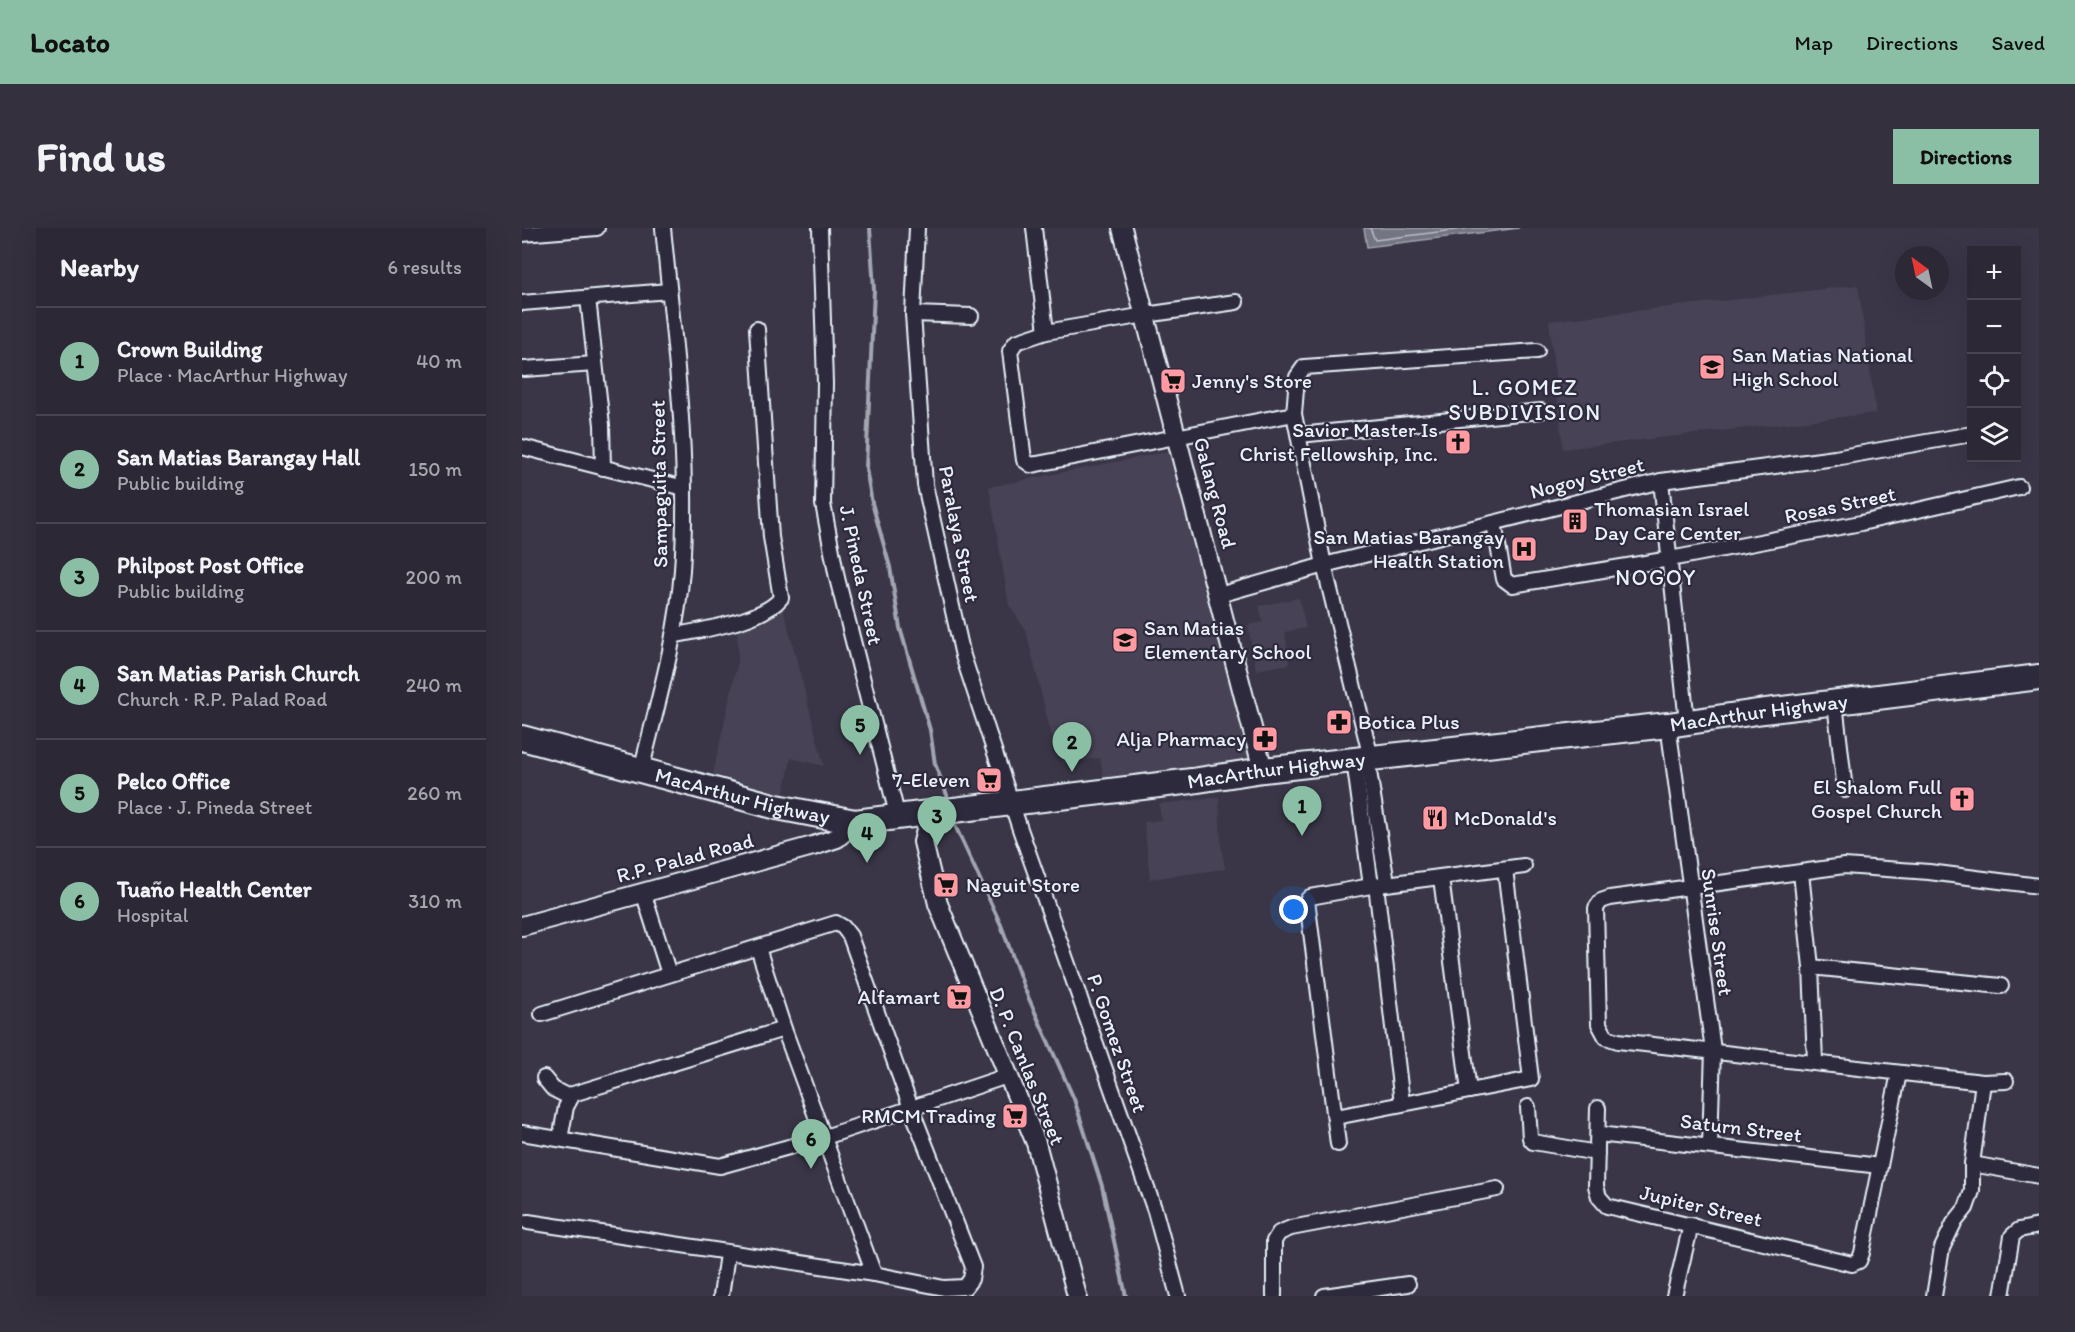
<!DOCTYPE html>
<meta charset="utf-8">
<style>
:root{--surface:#2c2836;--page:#34303e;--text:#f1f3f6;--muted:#a6a6ad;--line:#484451;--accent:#8abfa5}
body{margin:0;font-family:Itim,sans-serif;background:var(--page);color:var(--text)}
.controls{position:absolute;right:18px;top:18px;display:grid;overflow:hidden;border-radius:0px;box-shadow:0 6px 24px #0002}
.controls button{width:54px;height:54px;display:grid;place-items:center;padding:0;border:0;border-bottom:2px solid var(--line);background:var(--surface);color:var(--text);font:30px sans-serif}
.compass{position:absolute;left:1373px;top:18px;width:54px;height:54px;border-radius:50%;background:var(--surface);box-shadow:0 6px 24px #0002;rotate:327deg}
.you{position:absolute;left:772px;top:682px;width:21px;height:21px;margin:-15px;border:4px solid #fff;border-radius:50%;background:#1a73e8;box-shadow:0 0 0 9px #1a73e833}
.badge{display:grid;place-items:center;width:39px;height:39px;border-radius:50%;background:var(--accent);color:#111;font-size:20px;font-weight:700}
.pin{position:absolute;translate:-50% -50px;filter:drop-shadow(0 2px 3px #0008)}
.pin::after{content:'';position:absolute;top:32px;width:21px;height:18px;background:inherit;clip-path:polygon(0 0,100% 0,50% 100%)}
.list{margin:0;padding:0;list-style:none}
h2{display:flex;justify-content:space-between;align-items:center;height:78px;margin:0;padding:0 24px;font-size:26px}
h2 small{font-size:20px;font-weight:400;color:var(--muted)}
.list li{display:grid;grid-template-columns:39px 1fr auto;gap:18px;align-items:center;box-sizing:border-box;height:108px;padding:0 24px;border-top:2px solid var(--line)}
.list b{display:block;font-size:22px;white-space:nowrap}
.list p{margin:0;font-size:20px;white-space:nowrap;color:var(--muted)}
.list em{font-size:20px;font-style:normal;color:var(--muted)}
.icon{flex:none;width:33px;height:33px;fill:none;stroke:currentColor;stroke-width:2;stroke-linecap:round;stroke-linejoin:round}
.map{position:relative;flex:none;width:1517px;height:1068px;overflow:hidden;border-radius:0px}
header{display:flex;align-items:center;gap:36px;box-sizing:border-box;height:84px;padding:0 30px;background:var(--accent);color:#111}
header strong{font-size:28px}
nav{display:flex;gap:33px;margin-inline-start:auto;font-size:21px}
.intro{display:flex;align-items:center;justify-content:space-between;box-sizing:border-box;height:144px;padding:0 36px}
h1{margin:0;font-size:42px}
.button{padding:15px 27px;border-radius:0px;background:var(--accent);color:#111;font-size:21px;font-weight:700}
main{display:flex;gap:36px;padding:0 36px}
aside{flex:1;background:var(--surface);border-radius:0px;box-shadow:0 6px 24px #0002}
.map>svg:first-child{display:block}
</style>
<header>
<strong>Locato</strong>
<nav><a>Map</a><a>Directions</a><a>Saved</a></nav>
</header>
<div class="intro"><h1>Find us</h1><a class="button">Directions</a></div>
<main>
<aside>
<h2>Nearby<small>6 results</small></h2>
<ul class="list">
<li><span class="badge">1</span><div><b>Crown Building</b><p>Place · MacArthur Highway</p></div><em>40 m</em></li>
<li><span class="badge">2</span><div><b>San Matias Barangay Hall</b><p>Public building</p></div><em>150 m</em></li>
<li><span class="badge">3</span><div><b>Philpost Post Office</b><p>Public building</p></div><em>200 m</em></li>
<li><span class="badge">4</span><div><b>San Matias Parish Church</b><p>Church · R.P. Palad Road</p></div><em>240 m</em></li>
<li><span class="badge">5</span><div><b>Pelco Office</b><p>Place · J. Pineda Street</p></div><em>260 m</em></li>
<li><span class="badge">6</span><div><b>Tuaño Health Center</b><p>Hospital</p></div><em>310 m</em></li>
</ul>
</aside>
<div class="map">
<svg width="1517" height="1068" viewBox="0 0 1517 1068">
<rect width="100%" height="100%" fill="#3a3648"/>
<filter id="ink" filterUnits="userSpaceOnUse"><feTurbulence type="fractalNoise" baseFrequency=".0167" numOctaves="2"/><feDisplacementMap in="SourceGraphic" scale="12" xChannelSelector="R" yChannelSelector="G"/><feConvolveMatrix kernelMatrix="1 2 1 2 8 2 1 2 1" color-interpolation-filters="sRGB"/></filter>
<g filter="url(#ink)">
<g fill="#464354">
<path d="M 1336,57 L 1354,185 L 1041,221 L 1027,93 Z"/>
<path d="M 649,223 L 727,525 L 725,533 L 582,552 L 578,530 L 541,535 L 529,506 L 504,403 L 487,377 L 467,259 Z"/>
<path d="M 777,370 L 784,400 L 763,404 L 767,436 L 734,442 L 726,397 L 741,394 L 737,378 Z"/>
<path d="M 261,379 L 302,538 L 269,530 L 262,566 L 191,546 L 216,432 L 215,392 Z"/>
<path d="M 697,569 L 699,617 L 703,641 L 628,651 L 622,594 L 639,592 L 637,576 Z"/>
</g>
<path fill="#737482" stroke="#a2a6b1" stroke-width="1.5" d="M 842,0 L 997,0 L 845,19 Z"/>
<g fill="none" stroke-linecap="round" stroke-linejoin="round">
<path stroke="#b9bfc9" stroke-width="1.5" d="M 848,0 L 853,12 L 948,0"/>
<g stroke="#a2a6b1" stroke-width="4">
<path d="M 348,0 L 352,62 L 344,240 L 350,275 L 368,339 L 378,400 L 408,502 L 413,536 L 425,567"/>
<path d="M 430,591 L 479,697 L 503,762 L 552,871 L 580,958 L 604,1068"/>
</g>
<defs>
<g id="street">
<path d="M 298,0 L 303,155 L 301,276 L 315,350 L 376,590"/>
<path d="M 395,0 L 391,86 L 403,257 L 441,428 L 498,601 L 633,983 L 656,1068"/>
<path d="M 512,0 L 524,104"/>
<path d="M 0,6 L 75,0"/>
<path d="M 66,70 L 80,197 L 81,240"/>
<path d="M 714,74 L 623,87 L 524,104 L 494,114 L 488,123 L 502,232 L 509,237 L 515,236 L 772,186"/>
<path d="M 0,75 L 147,63"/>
<path d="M 391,86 L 449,88"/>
<path d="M 2,141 L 73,136"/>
<path d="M 777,207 L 1019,183"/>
<path d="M 0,219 L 162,260"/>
<path d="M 1139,253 L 1165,494"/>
<path d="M 972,295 L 982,351 L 990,357 L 1148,331 L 1339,295 L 1497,259"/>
<path d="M 697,367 L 802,337 L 1139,253 L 1313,230 L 1450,206"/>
<path d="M 151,408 C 181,401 240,394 259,370 L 249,309 L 235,101"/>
<path d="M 1313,475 L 1323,562"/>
<path d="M 1146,497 L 1191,822 L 1188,917"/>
<path d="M 849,530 L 802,337 L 772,186 L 775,149 L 782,139 L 1015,123"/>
<path d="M 845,531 L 865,655"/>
<path d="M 832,532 L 849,658"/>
<path d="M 119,543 C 135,477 155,410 160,342 C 168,228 152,113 141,0"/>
<path d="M 1279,645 L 1289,739 L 1293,833"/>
<path d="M 919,650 L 947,863"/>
<path d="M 854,657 L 880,875"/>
<path d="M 121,664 L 147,746"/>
<path d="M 236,720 L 262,801 L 352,1046"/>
<path d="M 1289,739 L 1479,758"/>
<path d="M 22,850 L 31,861 L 47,869"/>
<path d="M 1484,853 L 1461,854 L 1096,813 L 1084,809 L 1077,796 L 1074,680 L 1079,673 L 1088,670 L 1322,638 L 1407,644 L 1517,658"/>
<path d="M 1006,879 L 1008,910 L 1011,914 L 1075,925"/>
<path d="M 1076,880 L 1074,958 L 1077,969 L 1085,978 L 1330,1036 L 1337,1033 L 1340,1025 L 1377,845"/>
<path d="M 814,889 L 1009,851 L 983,641"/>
<path d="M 0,905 L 198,938 L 303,909 L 488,847"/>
<path d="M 1076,906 L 1358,938"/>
<path d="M 38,911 L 44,879 L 51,866 L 262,801"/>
<path d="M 816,916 L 785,672 L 788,669 L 849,658 L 1002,638"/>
<path d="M 1450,936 L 1517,948"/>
<path d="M 6,994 L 352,1046 L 422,1060 L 443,1059 L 449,1051 L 451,1039 L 389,880 L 328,708 L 321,699 L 314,695 L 20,786"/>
<path d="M 199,1068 L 205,1026"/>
<path d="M 752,1068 L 752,1013 L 757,1005 L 769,1000 L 975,961"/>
<path d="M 802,1068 L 886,1056"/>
<path d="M 1152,1068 L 1169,997"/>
<path d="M 1412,1068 L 1420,1020 L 1432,995 L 1444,980 L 1450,963 L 1450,936 L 1461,854"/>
<path d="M 1480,1068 L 1490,1008 L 1497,1002 L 1517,998"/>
</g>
<g id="secondary">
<path d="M 600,0 L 741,542"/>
<path d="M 408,586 L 401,614 L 416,676 L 514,915 L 555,1068"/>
<path d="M 0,698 L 291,618 L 315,610 L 333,594"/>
</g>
<g id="highway">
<path id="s1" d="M 0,510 L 255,579 L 333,594 L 670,553 L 741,542 L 1146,497 L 1235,484 L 1517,449"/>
</g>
</defs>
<use href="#street" stroke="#e8f1f8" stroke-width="18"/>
<use href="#secondary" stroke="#e8f1f8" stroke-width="22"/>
<use href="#highway" stroke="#e8f1f8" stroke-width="28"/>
<use href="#street" stroke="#2f2a3d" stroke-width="14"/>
<use href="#secondary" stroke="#2f2a3d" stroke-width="18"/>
<use href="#highway" stroke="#2f2a3d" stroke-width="24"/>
</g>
</g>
<defs>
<symbol id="school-square" viewBox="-11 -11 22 22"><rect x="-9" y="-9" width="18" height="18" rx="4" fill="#ff9aa2" stroke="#2f2a3d"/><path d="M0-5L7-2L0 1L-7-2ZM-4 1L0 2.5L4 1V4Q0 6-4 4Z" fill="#111"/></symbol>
<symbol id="supermarket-square" viewBox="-11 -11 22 22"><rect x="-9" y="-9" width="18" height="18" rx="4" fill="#ff9aa2" stroke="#2f2a3d"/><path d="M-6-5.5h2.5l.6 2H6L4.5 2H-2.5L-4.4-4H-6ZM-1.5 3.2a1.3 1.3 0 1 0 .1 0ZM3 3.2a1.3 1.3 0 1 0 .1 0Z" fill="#111"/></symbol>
<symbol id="church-square" viewBox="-11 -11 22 22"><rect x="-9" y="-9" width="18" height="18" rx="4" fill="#ff9aa2" stroke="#2f2a3d"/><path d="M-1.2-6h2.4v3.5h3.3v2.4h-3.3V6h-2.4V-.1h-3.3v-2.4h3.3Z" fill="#111"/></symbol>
<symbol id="building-square" viewBox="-11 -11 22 22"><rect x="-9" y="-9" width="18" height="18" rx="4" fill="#ff9aa2" stroke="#2f2a3d"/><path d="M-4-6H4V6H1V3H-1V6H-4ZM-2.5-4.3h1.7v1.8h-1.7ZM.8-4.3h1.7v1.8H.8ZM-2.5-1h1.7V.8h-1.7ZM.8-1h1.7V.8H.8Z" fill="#111"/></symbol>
<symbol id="hospital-square" viewBox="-11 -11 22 22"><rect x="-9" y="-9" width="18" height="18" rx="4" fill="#ff9aa2" stroke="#2f2a3d"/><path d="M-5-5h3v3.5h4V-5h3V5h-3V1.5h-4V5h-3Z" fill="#111"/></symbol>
<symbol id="pharmacy-square" viewBox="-11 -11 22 22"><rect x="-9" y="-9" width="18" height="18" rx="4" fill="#ff9aa2" stroke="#2f2a3d"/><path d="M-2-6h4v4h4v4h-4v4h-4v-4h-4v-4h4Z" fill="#111"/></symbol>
<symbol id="restaurant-square" viewBox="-11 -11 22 22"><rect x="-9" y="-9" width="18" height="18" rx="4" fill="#ff9aa2" stroke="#2f2a3d"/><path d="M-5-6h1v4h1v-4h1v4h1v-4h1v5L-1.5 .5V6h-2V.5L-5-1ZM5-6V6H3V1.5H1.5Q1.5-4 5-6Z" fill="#111"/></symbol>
</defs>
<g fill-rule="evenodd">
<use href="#school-square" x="1175" y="124" width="30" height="30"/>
<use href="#supermarket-square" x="636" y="138" width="30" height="30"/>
<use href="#church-square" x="921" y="199" width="30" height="30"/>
<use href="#building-square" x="1038" y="278" width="30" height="30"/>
<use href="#hospital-square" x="987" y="306" width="30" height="30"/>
<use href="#school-square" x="588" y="397" width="30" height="30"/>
<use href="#pharmacy-square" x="802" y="479" width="30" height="30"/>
<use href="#pharmacy-square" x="728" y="496" width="30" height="30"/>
<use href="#supermarket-square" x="452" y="537" width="30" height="30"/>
<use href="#church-square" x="1425" y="556" width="30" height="30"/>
<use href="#restaurant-square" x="898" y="575" width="30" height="30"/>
<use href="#supermarket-square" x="409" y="642" width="30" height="30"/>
<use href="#supermarket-square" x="422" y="754" width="30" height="30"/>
<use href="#supermarket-square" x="478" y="873" width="30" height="30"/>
</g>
<g text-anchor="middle" stroke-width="4.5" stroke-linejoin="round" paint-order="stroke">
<g font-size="21" fill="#e8f1f8" stroke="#2f2a3d" text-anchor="start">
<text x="1210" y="134">San Matias National<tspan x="1210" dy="24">High School</tspan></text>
<text x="670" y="160">Jenny's Store</text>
<text x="916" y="209" text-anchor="end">Savior Master Is<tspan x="916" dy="24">Christ Fellowship, Inc.</tspan></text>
<text x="1072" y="288">Thomasian Israel<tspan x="1072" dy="24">Day Care Center</tspan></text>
<text x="982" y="316" text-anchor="end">San Matias Barangay<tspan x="982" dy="24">Health Station</tspan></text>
<text x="622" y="407">San Matias<tspan x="622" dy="24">Elementary School</tspan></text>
<text x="836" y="501">Botica Plus</text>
<text x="724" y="518" text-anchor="end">Alja Pharmacy</text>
<text x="448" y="559" text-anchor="end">7-Eleven</text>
<text x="1420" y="566" text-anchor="end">El Shalom Full<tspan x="1420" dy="24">Gospel Church</tspan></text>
<text x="932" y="597">McDonald's</text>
<text x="444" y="664">Naguit Store</text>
<text x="418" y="776" text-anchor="end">Alfamart</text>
<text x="474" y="895" text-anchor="end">RMCM Trading</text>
</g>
<g font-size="21" fill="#e8f1f8" stroke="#2f2a3d">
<text transform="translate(1065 250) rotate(-14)" y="7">Nogoy Street</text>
<text transform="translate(137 256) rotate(-91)" y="7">Sampaguita Street</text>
<text transform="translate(693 265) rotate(75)" y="7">Galang Road</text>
<text transform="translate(1318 277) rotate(-12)" y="7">Rosas Street</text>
<text transform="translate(437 306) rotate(79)" y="7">Paralaya Street</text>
<text transform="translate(339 347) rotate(78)" y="7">J. Pineda Street</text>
<text dy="7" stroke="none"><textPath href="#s1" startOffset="1254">MacArthur Highway</textPath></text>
<text dy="7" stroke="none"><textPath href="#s1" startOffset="768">MacArthur Highway</textPath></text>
<text dy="7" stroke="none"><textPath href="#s1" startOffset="228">MacArthur Highway</textPath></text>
<text transform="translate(163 630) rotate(-15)" y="7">R.P. Palad Road</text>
<text transform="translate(1195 704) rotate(82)" y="7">Sunrise Street</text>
<text transform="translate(595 815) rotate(71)" y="7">P. Gomez Street</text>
<text transform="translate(505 838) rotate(68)" y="7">D. P. Canlas Street</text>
<text transform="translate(1219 900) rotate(7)" y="7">Saturn Street</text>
<text transform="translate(1179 978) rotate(13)" y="7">Jupiter Street</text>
</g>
<g font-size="22" letter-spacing="1.5" fill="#e8f1f8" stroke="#2f2a3d">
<text x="1003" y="167">L. GOMEZ<tspan x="1003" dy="25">SUBDIVISION</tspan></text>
<text x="1134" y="357">NOGOY</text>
</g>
</g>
</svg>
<div class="controls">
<button>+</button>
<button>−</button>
<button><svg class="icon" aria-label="locate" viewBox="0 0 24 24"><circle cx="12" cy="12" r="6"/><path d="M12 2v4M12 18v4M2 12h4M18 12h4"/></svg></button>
<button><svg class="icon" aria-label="layers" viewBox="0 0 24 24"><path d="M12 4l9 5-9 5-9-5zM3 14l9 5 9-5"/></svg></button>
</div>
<svg class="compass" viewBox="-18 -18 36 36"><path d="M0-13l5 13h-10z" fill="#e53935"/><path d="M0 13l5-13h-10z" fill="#a6a6ad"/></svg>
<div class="you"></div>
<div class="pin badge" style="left:780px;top:608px">1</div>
<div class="pin badge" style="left:550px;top:544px">2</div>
<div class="pin badge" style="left:415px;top:618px">3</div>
<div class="pin badge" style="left:345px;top:635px">4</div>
<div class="pin badge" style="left:338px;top:527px">5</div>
<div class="pin badge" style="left:289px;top:941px">6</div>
</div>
</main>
